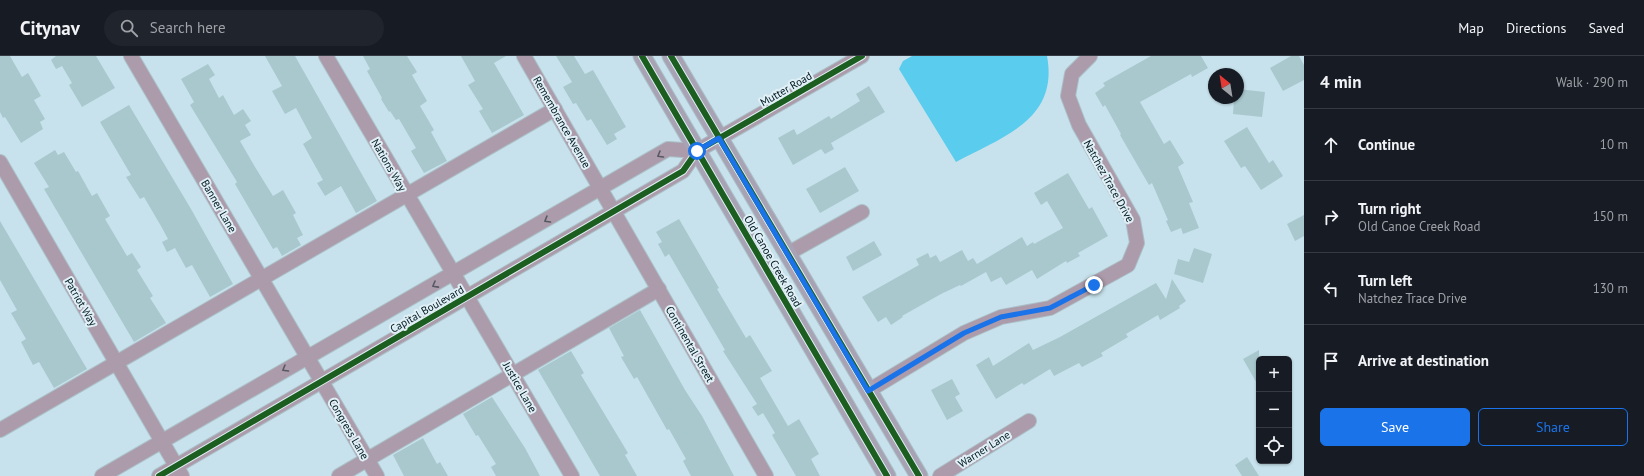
<!DOCTYPE html>
<meta charset="utf-8">
<style>
:root{--surface:#171b24;--page:#20242c;--text:#f1f3f6;--muted:#9ea1a6;--line:#363941;--accent:#1a73e8}
body{margin:0;font-family:"PT Sans",sans-serif;background:var(--page);color:var(--text)}
.controls{position:absolute;right:12px;bottom:12px;display:grid;overflow:hidden;border-radius:6px;box-shadow:0 1px 3px #0004}
.controls button{width:36px;height:36px;display:grid;place-items:center;padding:0;border:0;border-bottom:1px solid var(--line);background:var(--surface);color:var(--text);font:20px sans-serif}
.compass{position:absolute;left:1208px;top:12px;width:36px;height:36px;border-radius:50%;background:var(--surface);box-shadow:0 1px 3px #0004;rotate:330deg}
.stop{position:absolute;width:12px;height:12px;margin:-9px;border:3px solid #1a73e8;border-radius:50%;background:#fff}
.stop.end{background:#1a73e8;border-color:#fff;box-shadow:0 1px 4px #0008}
.list{margin:0;padding:0;list-style:none}
h2{display:flex;justify-content:space-between;align-items:center;height:52px;margin:0;padding:0 16px;font-size:17px}
h2 small{font-size:13px;font-weight:400;color:var(--muted)}
.list li{display:grid;grid-template-columns:26px 1fr auto;gap:12px;align-items:center;box-sizing:border-box;height:72px;padding:0 16px;border-top:1px solid var(--line)}
.list b{display:block;font-size:15px;white-space:nowrap}
.list p{margin:0;font-size:13px;white-space:nowrap;color:var(--muted)}
.list em{font-size:13px;font-style:normal;color:var(--muted)}
.actions{display:flex;gap:8px;padding:12px 16px}
.actions a{flex:1;padding:9px 0;border:1px solid var(--accent);border-radius:6px;text-align:center;font-size:14px;color:var(--accent)}
.actions .main{background:var(--accent);color:#fff}
.icon{flex:none;width:22px;height:22px;fill:none;stroke:currentColor;stroke-width:2;stroke-linecap:round;stroke-linejoin:round}
.map{position:relative;flex:none;width:1304px;height:420px;overflow:hidden}
header{display:flex;align-items:center;gap:24px;box-sizing:border-box;height:56px;padding:0 20px;background:var(--surface);border-bottom:1px solid var(--line)}
header strong{font-size:19px}
nav{display:flex;gap:22px;margin-inline-start:auto;font-size:14px}
.search{width:280px;height:36px;background:var(--page);display:flex;align-items:center;gap:10px;box-sizing:border-box;padding:0 14px;border-radius:22px;color:var(--muted);font-size:15px}
main{display:flex}
aside{flex:1;background:var(--surface)}
.map>svg:first-child{display:block}
</style>
<header>
<strong>Citynav</strong>
<div class="search"><svg class="icon" aria-label="search" viewBox="0 0 24 24"><circle cx="10" cy="10" r="6"/><path d="M15 15l6 6"/></svg>Search here</div>
<nav><a>Map</a><a>Directions</a><a>Saved</a></nav>
</header>
<main>
<div class="map">
<svg width="1304" height="420" viewBox="0 0 1304 420">
<rect width="100%" height="100%" fill="#c7e2ec"/>
<path fill="#5acced" d="M 912,0 L 1047,0 C 1059,64 1002,81 956,106 L 899,13 L 903,5 Z"/>
<g fill="#a8c8ce">
<path d="M 0,0 L 10,0 L 22,21 L 28,17 L 41,40 L 34,44 L 45,63 L 40,66 L 43,73 L 21,87 L 5,61 L 3,62 L 0,56 Z"/>
<path d="M 56,0 L 96,0 L 115,32 L 82,51 L 69,29 L 72,27 L 62,10 L 56,13 L 51,4 Z"/>
<path d="M 265,0 L 295,0 L 377,145 L 356,157 L 341,130 L 325,140 L 317,127 L 323,124 L 303,88 L 312,82 L 296,52 L 285,58 L 272,35 L 282,30 Z"/>
<path d="M 363,0 L 407,0 L 417,16 L 412,19 L 427,45 L 420,50 L 434,74 L 431,76 L 447,105 L 424,117 L 411,95 L 416,92 L 399,63 L 396,64 L 390,55 L 389,56 L 381,43 L 382,42 L 367,15 L 370,13 Z"/>
<path d="M 461,0 L 506,0 L 494,7 L 524,59 L 492,77 L 479,55 L 483,53 L 468,29 L 475,25 Z"/>
<path d="M 556,0 L 574,0 L 585,18 L 593,14 L 626,71 L 614,78 L 617,83 L 607,89 L 591,63 L 587,65 L 576,47 L 573,48 L 563,31 L 572,26 Z"/>
<path d="M 1151,0 L 1201,0 L 1208,12 L 1192,21 L 1191,18 L 1140,46 L 1164,88 L 1170,84 L 1184,107 L 1178,111 L 1193,146 L 1189,147 L 1199,172 L 1183,178 L 1181,172 L 1171,176 L 1166,165 L 1168,164 L 1152,127 L 1149,129 L 1120,79 L 1121,78 L 1105,49 L 1103,51 L 1095,37 L 1105,30 L 1103,27 Z"/>
<path d="M 1291,0 L 1299,0 L 1304,9 L 1304,24 L 1283,35 L 1270,12 Z"/>
<path d="M 208,8 L 215,19 L 209,23 L 219,42 L 223,39 L 234,59 L 243,53 L 251,65 L 245,69 L 251,79 L 240,85 L 255,111 L 273,140 L 283,134 L 296,157 L 293,159 L 303,179 L 297,182 L 301,189 L 282,200 L 277,191 L 273,193 L 235,128 L 237,126 L 190,49 L 194,46 L 181,23 Z"/>
<path d="M 869,30 L 885,56 L 831,87 L 834,93 L 825,98 L 821,93 L 793,109 L 778,82 L 794,73 L 797,79 L 829,60 L 831,63 L 860,45 L 856,38 Z"/>
<path d="M 1238,33 L 1265,36 L 1262,61 L 1233,58 L 1234,42 L 1238,42 Z"/>
<path d="M 129,49 L 191,153 L 233,228 L 210,241 L 192,209 L 186,212 L 175,192 L 167,196 L 162,186 L 168,183 L 161,170 L 144,141 L 140,143 L 126,121 L 131,119 L 100,66 Z"/>
<path d="M 1247,71 L 1269,107 L 1273,104 L 1283,120 L 1261,134 L 1245,110 L 1241,112 L 1224,85 Z"/>
<path d="M 55,94 L 58,99 L 64,96 L 76,116 L 78,115 L 92,140 L 97,137 L 110,160 L 105,163 L 127,200 L 132,197 L 141,211 L 137,214 L 153,240 L 150,242 L 166,267 L 134,286 L 44,133 L 49,131 L 34,107 Z"/>
<path d="M 845,111 L 859,135 L 820,157 L 806,133 Z"/>
<path d="M 1068,117 L 1089,153 L 1092,151 L 1108,180 L 1078,197 L 1080,200 L 1067,207 L 1066,205 L 1037,223 L 1032,214 L 1006,229 L 1001,221 L 991,226 L 986,216 L 961,230 L 960,229 L 941,238 L 902,260 L 903,261 L 891,269 L 886,261 L 878,266 L 862,241 L 919,209 L 916,203 L 928,197 L 930,202 L 936,199 L 940,206 L 962,194 L 968,205 L 973,202 L 977,208 L 1022,181 L 1027,190 L 1033,186 L 1034,188 L 1063,172 L 1047,145 L 1041,149 L 1034,137 Z"/>
<path d="M 1304,159 L 1304,180 L 1295,185 L 1287,168 Z"/>
<path d="M 679,163 L 719,232 L 717,233 L 746,282 L 750,279 L 772,315 L 760,322 L 788,370 L 799,363 L 819,398 L 811,403 L 820,420 L 796,420 L 772,379 L 775,377 L 763,357 L 758,360 L 752,351 L 757,348 L 723,295 L 725,294 L 669,198 L 665,201 L 658,188 L 662,186 L 656,176 Z"/>
<path d="M 0,165 L 87,313 L 54,332 L 39,306 L 33,309 L 21,286 L 26,283 L 11,257 L 17,254 L 0,224 Z"/>
<path d="M 874,185 L 882,199 L 853,215 L 846,201 Z"/>
<path d="M 1194,192 L 1212,198 L 1203,227 L 1174,218 L 1178,203 L 1189,206 Z"/>
<path d="M 1172,223 L 1186,245 L 1179,250 L 1180,252 L 1160,264 L 1158,259 L 1126,278 L 1128,281 L 1101,297 L 1103,300 L 1082,311 L 1079,307 L 1054,320 L 1050,313 L 1024,329 L 1022,327 L 996,343 L 976,309 L 989,301 L 993,310 L 1029,287 L 1033,294 L 1060,281 L 1156,227 L 1166,243 Z"/>
<path d="M 640,254 L 685,334 L 702,360 L 734,420 L 691,420 L 683,405 L 686,403 L 669,373 L 667,374 L 637,321 L 634,323 L 621,301 L 624,300 L 609,272 Z"/>
<path d="M 1259,294 L 1259,331 L 1243,303 Z"/>
<path d="M 571,295 L 584,317 L 581,319 L 628,397 L 625,399 L 637,420 L 600,420 L 538,314 Z"/>
<path d="M 952,323 L 960,338 L 955,341 L 963,355 L 947,364 L 931,334 Z"/>
<path d="M 492,341 L 525,392 L 540,420 L 496,420 L 491,411 L 496,408 L 478,379 L 476,380 L 463,358 Z"/>
<path d="M 423,382 L 437,408 L 440,406 L 448,420 L 404,420 L 393,399 Z"/>
<path d="M 1247,401 L 1259,420 L 1242,420 L 1235,409 Z"/>
</g>
<g fill="none" stroke-linecap="round" stroke-linejoin="round">
<defs>
<g id="minor">
<path d="M 131,0 L 377,420"/>
<path d="M 326,0 L 572,420"/>
<path d="M 524,0 L 766,420"/>
<path d="M 0,106 L 182,420"/>
<path d="M 787,198 L 862,156"/>
<path d="M 868,335 L 964,277 L 1001,261 L 1050,252 L 1128,209 L 1137,187 L 1133,164 L 1079,69 L 1068,40 L 1072,18 L 1090,0"/>
<path d="M 0,374 L 555,53"/>
<path d="M 102,420 L 668,93 L 697,95"/>
<path d="M 159,420 L 683,115 L 697,95 L 862,0"/>
<path d="M 339,420 L 659,233"/>
<path d="M 940,420 L 1029,365"/>
</g>
<g id="major">
<path d="M 642,0 L 887,420"/>
<path d="M 671,0 L 919,420"/>
</g>
</defs>
<use href="#minor" stroke="#abc0c8" stroke-width="16"/>
<use href="#major" stroke="#abc0c8" stroke-width="19"/>
<use href="#minor" stroke="#ac9baa" stroke-width="14"/>
<use href="#major" stroke="#a8a2b5" stroke-width="17"/>
<defs>
<g id="cycleway">
<path d="M 642,0 L 887,420"/>
<path d="M 671,0 L 919,420"/>
<path d="M 159,420 L 683,115 L 697,95 L 862,0"/>
</g>
</defs>
<use href="#cycleway" stroke="#e0f0f6" stroke-width="8"/>
<use href="#cycleway" stroke="#1b5e20" stroke-width="6"/>
</g>
<defs><path id="oneway-chevron" d="M-2-3.5L2.5 0L-2 3.5" fill="none" stroke-width="1.6" stroke-linecap="round" stroke-linejoin="round"/></defs>
<g stroke="#565964">
<use href="#oneway-chevron" transform="translate(660 99) rotate(150)"/>
<use href="#oneway-chevron" transform="translate(547 164) rotate(150)"/>
<use href="#oneway-chevron" transform="translate(435 229) rotate(151)"/>
<use href="#oneway-chevron" transform="translate(285 313) rotate(150)"/>
</g>
<g fill="none" stroke-linecap="round" stroke-linejoin="round">
<path stroke="#1a73e8" stroke-width="5" d="M 697,95 L 719,82 L 868,335 L 964,277 L 1001,261 L 1050,252 L 1094,229"/>
</g>
<g text-anchor="middle" stroke-width="4" stroke-linejoin="round" paint-order="stroke">
<g font-size="11" fill="#00171f" stroke="#e0f0f6">
<text transform="translate(786 33) rotate(-30)" y="4">Mutter Road</text>
<text transform="translate(562 66) rotate(60)" y="4">Remembrance Avenue</text>
<text transform="translate(389 109) rotate(60)" y="4">Nations Way</text>
<text transform="translate(1109 125) rotate(61)" y="4">Natchez Trace Drive</text>
<text transform="translate(219 150) rotate(60)" y="4">Banner Lane</text>
<text transform="translate(773 205) rotate(60)" y="4">Old Canoe Creek Road</text>
<text transform="translate(81 246) rotate(60)" y="4">Patriot Way</text>
<text transform="translate(427 253) rotate(-30)" y="4">Capital Boulevard</text>
<text transform="translate(690 288) rotate(60)" y="4">Continental Street</text>
<text transform="translate(520 331) rotate(60)" y="4">Justice Lane</text>
<text transform="translate(349 373) rotate(60)" y="4">Congress Lane</text>
<text transform="translate(984 393) rotate(-32)" y="4">Warner Lane</text>
</g>
</g>
</svg>
<div class="controls">
<button>+</button>
<button>−</button>
<button><svg class="icon" aria-label="locate" viewBox="0 0 24 24"><circle cx="12" cy="12" r="6"/><path d="M12 2v4M12 18v4M2 12h4M18 12h4"/></svg></button>
</div>
<svg class="compass" viewBox="-18 -18 36 36"><path d="M0-13l5 13h-10z" fill="#e53935"/><path d="M0 13l5-13h-10z" fill="#9ea1a6"/></svg>
<div class="stop" style="left:697px;top:95px"></div>
<div class="stop end" style="left:1094px;top:229px"></div>
</div>
<aside>
<h2>4 min<small>Walk · 290 m</small></h2>
<ul class="list">
<li><svg class="icon" aria-label="ahead" viewBox="0 0 24 24"><path d="M12 20V5M6 11l6-6 6 6"/></svg><div><b>Continue</b></div><em>10 m</em></li>
<li><svg class="icon" aria-label="right" viewBox="0 0 24 24"><path d="M7 20v-9h11M14 6l5 5-5 5"/></svg><div><b>Turn right</b><p>Old Canoe Creek Road</p></div><em>150 m</em></li>
<li><svg class="icon" aria-label="left" viewBox="0 0 24 24"><path d="M17 20v-9H6M10 6l-5 5 5 5"/></svg><div><b>Turn left</b><p>Natchez Trace Drive</p></div><em>130 m</em></li>
<li><svg class="icon" aria-label="arrive" viewBox="0 0 24 24"><path d="M6 21V4h12l-3 4 3 4H6"/></svg><div><b>Arrive at destination</b></div></li>
</ul>
<div class="actions"><a class="main">Save</a><a>Share</a></div>
</aside>
</main>
